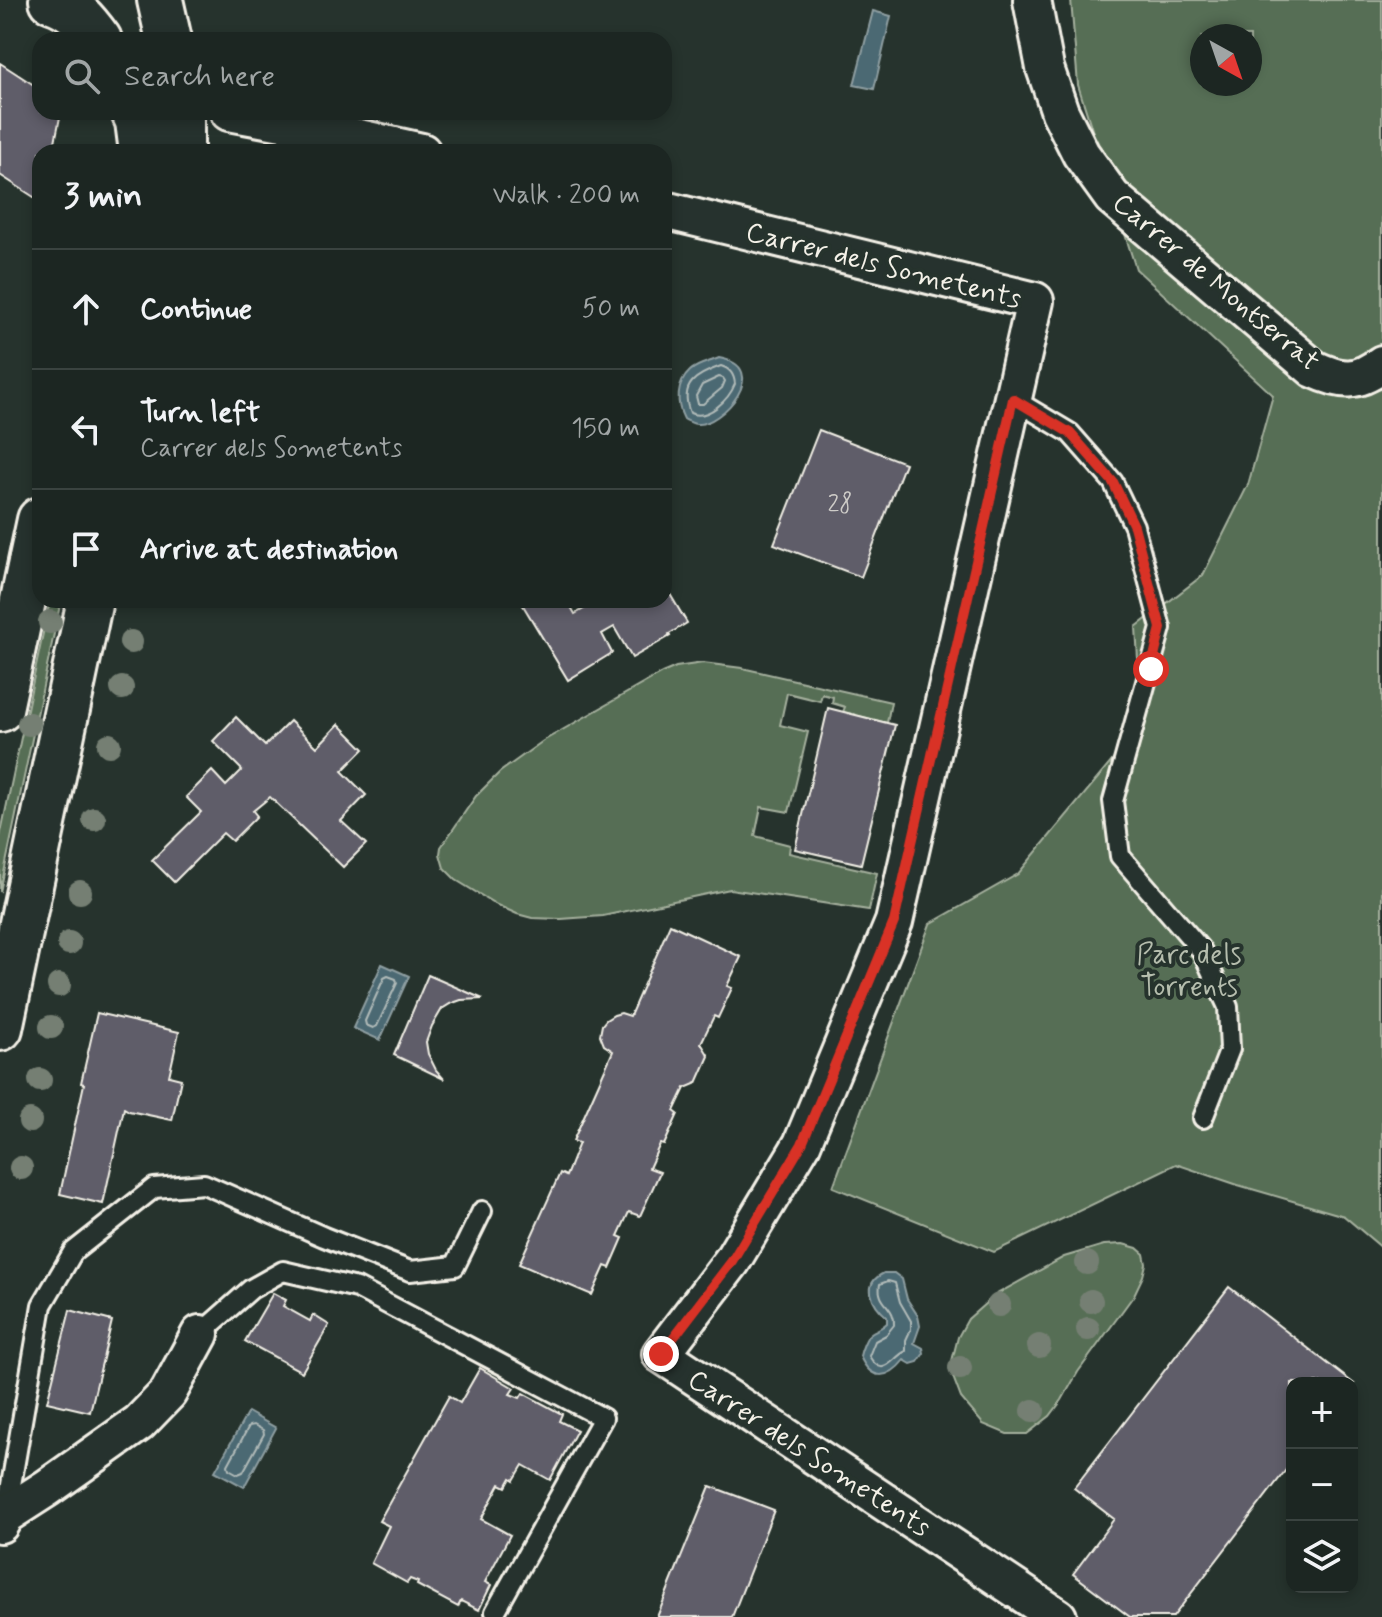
<!DOCTYPE html>
<meta charset="utf-8">
<style>
:root{--surface:#1c2622;--page:#29322f;--text:#f1f3f6;--muted:#a0a5a5;--line:#3a4340}
body{margin:0;font-family:Mynerve,sans-serif;background:var(--page);color:var(--text)}
.controls{position:absolute;right:24px;bottom:24px;display:grid;overflow:hidden;border-radius:16px;box-shadow:0 4px 12px #0003}
.controls button{width:72px;height:72px;display:grid;place-items:center;padding:0;border:0;border-bottom:2px solid var(--line);background:var(--surface);color:var(--text);font:40px sans-serif}
.compass{position:absolute;left:1190px;top:24px;width:72px;height:72px;border-radius:50%;background:var(--surface);box-shadow:0 4px 12px #0003;rotate:140deg}
.stop{position:absolute;width:24px;height:24px;margin:-18px;border:6px solid #d93025;border-radius:50%;background:#fff}
.stop.end{background:#d93025;border-color:#fff;box-shadow:0 2px 8px #0008}
.list{margin:0;padding:0;list-style:none}
h2{display:flex;justify-content:space-between;align-items:center;height:104px;margin:0;padding:0 32px;font-size:34px}
h2 small{font-size:26px;font-weight:400;color:var(--muted)}
.list li{display:grid;grid-template-columns:52px 1fr auto;gap:24px;align-items:center;box-sizing:border-box;height:120px;padding:0 32px;border-top:2px solid var(--line)}
.list b{display:block;font-size:30px;white-space:nowrap}
.list p{margin:0;font-size:26px;white-space:nowrap;color:var(--muted)}
.list em{font-size:26px;font-style:normal;color:var(--muted)}
.icon{flex:none;width:44px;height:44px;fill:none;stroke:currentColor;stroke-width:2;stroke-linecap:round;stroke-linejoin:round}
.map{position:relative;flex:none;width:1382px;height:1617px;overflow:hidden}
.search{position:absolute;background:var(--surface);box-shadow:0 4px 12px #0003;left:32px;top:32px;width:640px;height:88px;display:flex;align-items:center;gap:20px;box-sizing:border-box;padding:0 28px;border-radius:24px;color:var(--muted);font-size:30px}
.panel{position:absolute;background:var(--surface);box-shadow:0 4px 12px #0003;left:32px;top:144px;width:640px;height:464px;border-radius:24px}
.map>svg:first-child{display:block}
</style>
<div class="map">
<svg width="1382" height="1617" viewBox="0 0 1382 1617">
<rect width="100%" height="100%" fill="#26332d"/>
<filter id="ink" filterUnits="userSpaceOnUse"><feTurbulence type="fractalNoise" baseFrequency=".0125" numOctaves="2"/><feDisplacementMap in="SourceGraphic" scale="16" xChannelSelector="R" yChannelSelector="G"/><feConvolveMatrix kernelMatrix="1 2 1 2 8 2 1 2 1" color-interpolation-filters="sRGB"/></filter>
<g filter="url(#ink)">
<g fill="#566e54" stroke="#a5b09e" stroke-width="2" fill-rule="evenodd">
<path d="M 1071,0 L 1382,0 L 1382,1248 L 1344,1216 L 1238,1185 L 1176,1164 L 994,1252 L 833,1187 L 930,924 L 1018,874 L 1142,725 L 1136,627 L 1203,575 L 1248,485 L 1273,395 L 1136,269 L 1078,85 ZM 1202,36 L 1250,36 L 1250,84 L 1202,84 Z"/>
<path d="M 50,600 L 61,600 L 0,892 L 0,837 Z"/>
<path d="M 703,663 L 742,668 L 891,702 L 887,723 L 843,712 L 845,707 L 832,703 L 833,697 L 822,694 L 820,701 L 787,693 L 780,725 L 808,732 L 789,812 L 761,807 L 755,836 L 790,845 L 789,853 L 877,873 L 869,910 L 730,889 L 603,916 L 561,919 L 532,918 L 517,914 L 497,905 L 456,880 L 444,868 L 440,854 L 441,847 L 476,796 L 500,772 L 543,741 L 662,673 L 676,667 Z"/>
<path d="M 1123,1244 L 1137,1248 L 1144,1254 L 1146,1264 L 1143,1276 L 1134,1295 L 1078,1372 L 1062,1400 L 1050,1416 L 1027,1434 L 1007,1434 L 983,1424 L 961,1398 L 950,1369 L 958,1337 L 968,1319 L 995,1295 L 1064,1257 L 1104,1245 Z"/>
</g>
<g fill="#4c6973" stroke="#8f9fa2" stroke-width="2">
<path d="M 873,11 L 891,16 L 874,89 L 854,85 Z"/>
<path d="M 719,358 C 774,367 721,427 696,424 C 694,424 685,420 684,419 C 676,404 676,384 690,371 C 697,364 710,362 719,358 Z"/>
<path d="M 382,964 L 409,976 L 380,1040 L 353,1028 Z"/>
<path d="M 884,1273 L 894,1273 L 902,1279 L 907,1299 L 918,1316 L 920,1326 L 914,1343 L 923,1348 L 924,1353 L 918,1362 L 911,1364 L 904,1360 C 889,1379 871,1382 860,1356 C 861,1351 866,1336 871,1333 C 877,1329 881,1329 887,1323 L 887,1317 C 872,1304 861,1284 884,1273 Z"/>
<path d="M 248,1412 L 276,1428 L 244,1487 L 215,1471 Z"/>
</g>
<g fill="none" stroke-linecap="round" stroke-linejoin="round">
<g stroke="#b1bbb9" stroke-width="2">
<path d="M 721,366 C 730,369 734,374 735,384 C 729,399 708,421 690,413 C 679,384 696,375 721,366 Z"/>
<path d="M 719,377 L 723,378 L 725,381 L 722,388 L 703,404 L 698,404 L 696,396 L 702,385 Z"/>
<path d="M 388,976 L 396,979 L 397,983 L 377,1026 L 373,1028 L 366,1025 L 365,1021 L 384,978 Z"/>
<path d="M 888,1281 L 895,1283 L 900,1302 L 911,1321 L 911,1329 L 906,1340 L 906,1351 C 892,1357 884,1381 869,1356 L 875,1341 L 886,1335 L 894,1325 C 896,1306 876,1304 880,1284 Z"/>
<path d="M 254,1425 L 263,1430 L 264,1434 L 243,1472 L 238,1474 L 229,1469 L 228,1465 L 249,1426 Z"/>
</g>
</g>
<g fill="#5e5d69" stroke="#f4f1e8" stroke-width="2">
<path d="M 0,63 L 40,89 L 40,112 L 61,112 L 53,152 L 40,152 L 40,201 L 0,175 Z"/>
<path d="M 819,430 L 905,463 L 861,577 L 774,544 Z"/>
<path d="M 664,584 L 687,623 L 669,634 L 670,636 L 632,658 L 614,627 L 602,634 L 612,653 L 568,680 L 521,602 L 524,600 L 567,600 L 575,614 L 600,600 L 664,600 Z"/>
<path d="M 828,708 L 895,725 L 861,864 L 795,849 Z"/>
<path d="M 236,717 L 265,746 L 290,721 L 317,747 L 339,724 L 364,749 L 342,771 L 366,795 L 341,821 L 366,844 L 343,867 L 270,797 L 253,811 L 257,816 L 232,841 L 223,833 L 174,882 L 152,860 L 201,812 L 186,797 L 212,771 L 226,786 L 242,770 L 213,741 Z"/>
<path d="M 670,924 L 741,957 L 727,986 L 732,988 L 718,1018 L 714,1016 L 701,1043 L 709,1056 L 697,1083 L 685,1088 L 674,1111 L 678,1114 L 664,1145 L 660,1144 L 649,1168 L 660,1172 L 640,1216 L 629,1212 L 618,1236 L 623,1238 L 610,1268 L 605,1266 L 592,1295 L 519,1264 L 560,1173 L 566,1176 L 579,1143 L 573,1141 L 613,1051 L 604,1045 L 600,1035 L 602,1025 L 606,1020 L 614,1015 L 621,1013 L 630,1016 Z"/>
<path d="M 428,975 L 483,999 L 461,1000 L 450,1004 L 442,1009 L 432,1026 L 426,1042 L 428,1054 L 436,1070 L 444,1079 L 394,1055 Z"/>
<path d="M 97,1013 L 179,1032 L 169,1076 L 181,1079 L 172,1120 L 129,1111 L 124,1108 L 103,1204 L 60,1194 L 84,1084 L 81,1083 Z"/>
<path d="M 1229,1287 L 1353,1383 L 1292,1383 L 1292,1462 L 1173,1617 L 1130,1617 L 1073,1574 L 1114,1519 L 1074,1488 Z"/>
<path d="M 273,1293 L 286,1300 L 283,1306 L 310,1321 L 313,1315 L 329,1325 L 302,1372 L 245,1341 Z"/>
<path d="M 70,1310 L 112,1321 L 90,1412 L 47,1402 Z"/>
<path d="M 480,1368 L 514,1388 L 510,1394 L 520,1398 L 523,1393 L 562,1414 L 559,1421 L 577,1430 L 550,1480 L 523,1465 L 514,1480 L 511,1478 L 506,1487 L 500,1484 L 481,1519 L 510,1535 L 485,1582 L 491,1585 L 479,1610 L 461,1601 L 458,1607 L 417,1585 L 418,1582 L 410,1579 L 407,1583 L 371,1563 L 389,1526 L 379,1521 L 449,1396 L 460,1403 Z"/>
<path d="M 710,1486 L 774,1510 L 732,1617 L 657,1617 Z"/>
</g>
<g fill="none" stroke-linecap="round" stroke-linejoin="round">
<defs>
<g id="lane">
<path d="M 1013,399 L 1070,433 L 1113,482 L 1134,526 L 1161,628 L 1113,801 L 1120,856 L 1202,951 L 1228,1007 L 1230,1049 L 1203,1118"/>
<path d="M 200,1334 L 251,1289 L 283,1271 L 357,1288 L 603,1418 L 495,1612"/>
<path d="M 6,1514 L 42,1305 L 73,1252 L 154,1188 L 204,1184 L 324,1237 L 410,1271 L 455,1266 L 482,1211"/>
</g>
<g id="street">
<path d="M 1032,0 L 1045,68 L 1060,112 L 1081,154 L 1112,197 L 1314,369 C 1342,382 1357,383 1382,364"/>
<path d="M 229,112 L 314,128 L 422,152"/>
<path d="M 664,210 L 1035,301 L 894,922 L 802,1144 L 732,1261 L 661,1354 L 1058,1617"/>
<path d="M 0,1524 L 5,1515 L 47,1488 L 139,1423 L 168,1393 L 200,1334"/>
</g>
<g id="secondary">
<path d="M 52,0 C 74,7 86,22 99,40"/>
<path d="M 160,0 L 169,40"/>
<path d="M 134,112 L 138,121 L 142,152"/>
<path d="M 181,152 L 181,112"/>
<path d="M 0,709 L 40,520"/>
<path d="M 0,1028 L 90,600"/>
</g>
</defs>
<use href="#lane" stroke="#f4f1e8" stroke-width="24"/>
<use href="#street" stroke="#f4f1e8" stroke-width="42"/>
<use href="#secondary" stroke="#f4f1e8" stroke-width="50"/>
<use href="#lane" stroke="#26332d" stroke-width="18"/>
<use href="#street" stroke="#26332d" stroke-width="36"/>
<use href="#secondary" stroke="#26332d" stroke-width="44"/>
</g>
<g fill="#757f73">
<circle cx="50" cy="622" r="12"/>
<circle cx="131" cy="642" r="12"/>
<circle cx="122" cy="688" r="12"/>
<circle cx="29" cy="724" r="12"/>
<circle cx="109" cy="745" r="12"/>
<circle cx="94" cy="819" r="12"/>
<circle cx="80" cy="892" r="12"/>
<circle cx="69" cy="943" r="12"/>
<circle cx="59" cy="985" r="12"/>
<circle cx="51" cy="1027" r="12"/>
<circle cx="40" cy="1080" r="12"/>
<circle cx="30" cy="1121" r="12"/>
<circle cx="21" cy="1168" r="12"/>
<circle cx="1087" cy="1263" r="12"/>
<circle cx="1091" cy="1301" r="12"/>
<circle cx="999" cy="1305" r="12"/>
<circle cx="1088" cy="1329" r="12"/>
<circle cx="1039" cy="1346" r="12"/>
<circle cx="960" cy="1368" r="12"/>
<circle cx="1033" cy="1411" r="12"/>
</g>
</g>
<g fill="none" stroke-linecap="round" stroke-linejoin="round" filter="url(#ink)">
<path stroke="#d93025" stroke-width="10" d="M 661,1354 L 732,1261 L 802,1144 L 894,922 L 1013,399 L 1070,433 L 1113,482 L 1134,526 L 1161,628 L 1151,669"/>
</g>
<g text-anchor="middle" stroke-width="8" stroke-linejoin="round" paint-order="stroke">
<g font-size="24" fill="#ceccc8">
<text x="840" y="511">28</text>
</g>
<g font-size="28" fill="#f4f1e8" stroke="#26332d">
<text transform="translate(884 264) rotate(14)" y="10">Carrer dels Sometents</text>
<text transform="translate(1217 281) rotate(40)" y="10">Carrer de Montserrat</text>
<text transform="translate(810 1452) rotate(33)" y="10">Carrer dels Sometents</text>
</g>
<g font-size="28" fill="#b5bdad" stroke="#26332d">
<text x="1189" y="963">Parc dels<tspan x="1189" dy="32">Torrents</tspan></text>
</g>
</g>
</svg>
<div class="controls">
<button>+</button>
<button>−</button>
<button><svg class="icon" aria-label="layers" viewBox="0 0 24 24"><path d="M12 4l9 5-9 5-9-5zM3 14l9 5 9-5"/></svg></button>
</div>
<svg class="compass" viewBox="-18 -18 36 36"><path d="M0-13l5 13h-10z" fill="#e53935"/><path d="M0 13l5-13h-10z" fill="#a0a5a5"/></svg>
<div class="stop" style="left:1151px;top:669px"></div>
<div class="stop end" style="left:661px;top:1354px"></div>
<div class="search"><svg class="icon" aria-label="search" viewBox="0 0 24 24"><circle cx="10" cy="10" r="6"/><path d="M15 15l6 6"/></svg>Search here</div>
<section class="panel">
<h2>3 min<small>Walk · 200 m</small></h2>
<ul class="list">
<li><svg class="icon" aria-label="ahead" viewBox="0 0 24 24"><path d="M12 20V5M6 11l6-6 6 6"/></svg><div><b>Continue</b></div><em>50 m</em></li>
<li><svg class="icon" aria-label="left" viewBox="0 0 24 24"><path d="M17 20v-9H6M10 6l-5 5 5 5"/></svg><div><b>Turn left</b><p>Carrer dels Sometents</p></div><em>150 m</em></li>
<li><svg class="icon" aria-label="arrive" viewBox="0 0 24 24"><path d="M6 21V4h12l-3 4 3 4H6"/></svg><div><b>Arrive at destination</b></div></li>
</ul>
</section>
</div>
